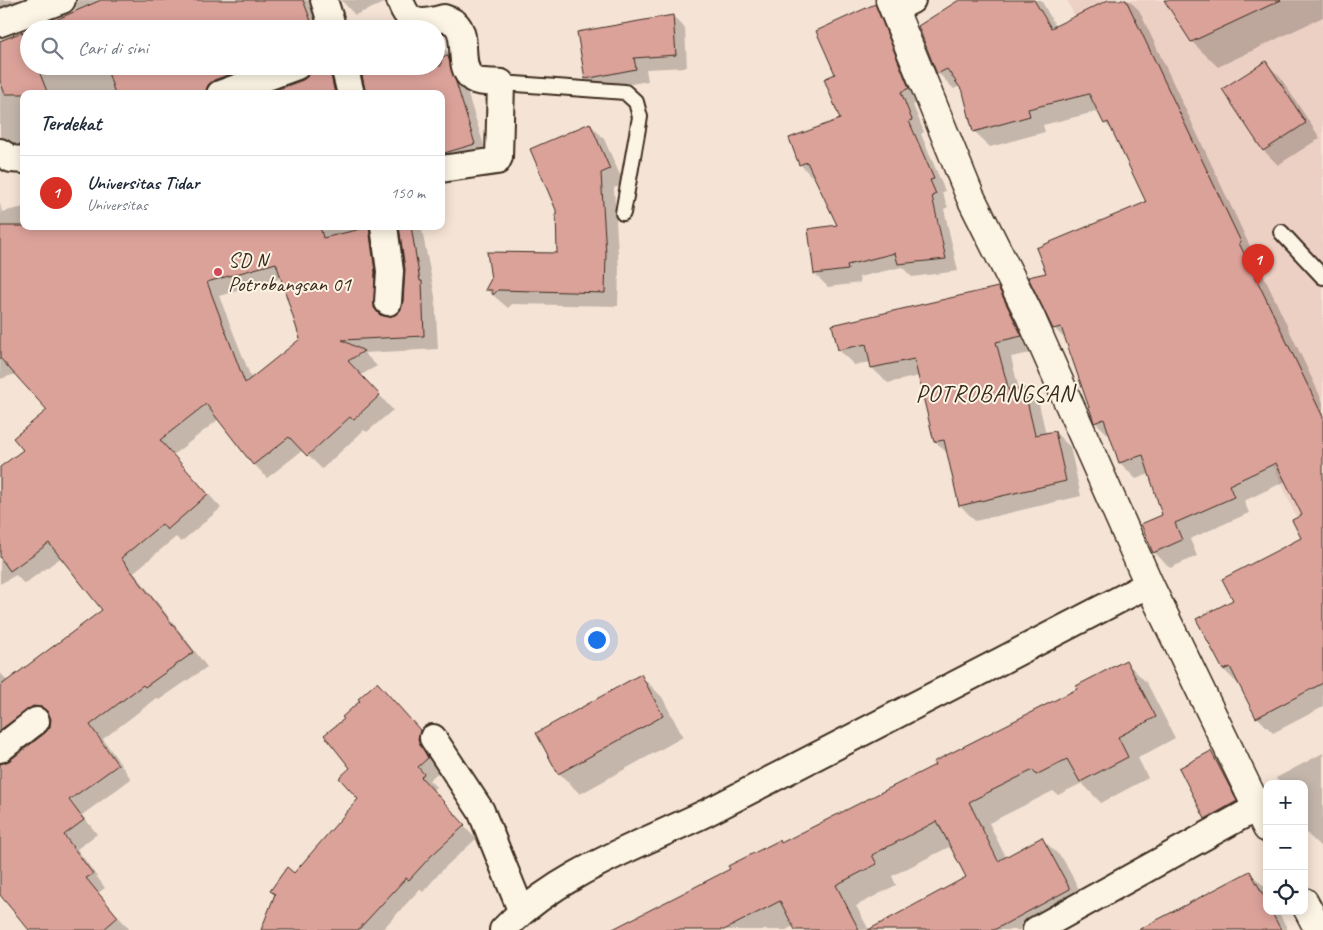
<!DOCTYPE html>
<html lang="id">
<meta charset="utf-8">
<style>
:root{--surface:#fff;--page:#f2f2f3;--text:#1f2937;--muted:#747a83;--line:#e0e1e3;--accent:#d93025}
body{margin:0;font-family:Caveat,sans-serif;background:var(--page);color:var(--text)}
.controls{position:absolute;right:15px;bottom:15px;display:grid;overflow:hidden;border-radius:10px;box-shadow:0 2px 12px #0003}
.controls button{width:45px;height:45px;display:grid;place-items:center;padding:0;border:0;border-bottom:1px solid var(--line);background:var(--surface);color:var(--text);font:25px sans-serif}
.you{position:absolute;left:596px;top:639px;width:18px;height:18px;margin:-12px;border:4px solid #fff;border-radius:50%;background:#1a73e8;box-shadow:0 0 0 8px #1a73e833}
.badge{display:grid;place-items:center;width:32px;height:32px;border-radius:50%;background:var(--accent);color:#fff;font-size:16px;font-weight:700}
.pin{position:absolute;translate:-50% -41px;filter:drop-shadow(0 1px 2px #0008)}
.pin::after{content:'';position:absolute;top:26px;width:18px;height:15px;background:inherit;clip-path:polygon(0 0,100% 0,50% 100%)}
.list{margin:0;padding:0;list-style:none}
h2{display:flex;justify-content:space-between;align-items:center;height:65px;margin:0;padding:0 20px;font-size:21px}
h2 small{font-size:16px;font-weight:400;color:var(--muted)}
.list li{display:grid;grid-template-columns:32px 1fr auto;gap:15px;align-items:center;box-sizing:border-box;height:75px;padding:0 20px;border-top:1px solid var(--line)}
.list b{display:block;font-size:19px;white-space:nowrap}
.list p{margin:0;font-size:16px;white-space:nowrap;color:var(--muted)}
.list em{font-size:16px;font-style:normal;color:var(--muted)}
.icon{flex:none;width:28px;height:28px;fill:none;stroke:currentColor;stroke-width:2;stroke-linecap:round;stroke-linejoin:round}
.map{position:relative;flex:none;width:1323px;height:930px;overflow:hidden}
.search{position:absolute;background:var(--surface);box-shadow:0 2px 12px #0003;left:20px;top:20px;width:425px;height:55px;display:flex;align-items:center;gap:12px;box-sizing:border-box;padding:0 18px;border-radius:28px;color:var(--muted);font-size:19px}
.panel{position:absolute;background:var(--surface);box-shadow:0 2px 12px #0003;left:20px;top:90px;width:425px;height:140px;border-radius:10px}
.map>svg:first-child{display:block}
</style>
<div class="map">
<svg width="1323" height="930" viewBox="0 0 1323 930">
<rect width="100%" height="100%" fill="#f5e4d6"/>
<filter id="ink" filterUnits="userSpaceOnUse"><feTurbulence type="fractalNoise" baseFrequency=".02" numOctaves="2"/><feDisplacementMap in="SourceGraphic" scale="10" xChannelSelector="R" yChannelSelector="G"/><feConvolveMatrix kernelMatrix="1 2 1 2 8 2 1 2 1" color-interpolation-filters="sRGB"/></filter>
<g filter="url(#ink)">
<path fill="#edd0c4" d="M 1067,0 L 1323,0 L 1323,570 L 1320,571 Z"/>
<g fill="#0003" fill-rule="evenodd">
<path d="M 0,0 L 69,0 L 0,31 Z"/>
<path d="M 78,0 L 332,0 L 322,29 L 31,29 L 68,15 L 75,10 Z"/>
<path d="M 341,0 L 392,0 L 355,15 Z"/>
<path d="M 961,0 L 1041,0 L 1056,27 L 1111,0 L 1128,0 L 1139,10 L 1323,402 L 1323,707 L 1273,733 L 1257,717 L 1240,686 L 1224,670 L 1234,601 L 1303,539 L 1304,515 L 1286,481 L 1244,501 L 1249,513 L 1190,539 L 1197,556 L 1170,568 L 1154,552 L 1164,515 L 1150,474 L 1136,479 L 1120,463 L 1112,438 L 1095,422 L 1068,342 L 1054,328 L 1048,273 L 1148,203 L 1115,133 L 1105,123 L 1099,111 L 1043,125 L 1045,132 L 990,147 L 974,131 L 964,91 L 960,86 L 954,89 L 938,73 L 919,27 Z"/>
<path d="M 1165,0 L 1323,0 L 1323,17 L 1218,67 L 1192,42 Z"/>
<path d="M 875,5 L 887,18 L 921,101 L 913,105 L 924,132 L 921,134 L 945,191 L 942,193 L 948,207 L 944,209 L 958,271 L 912,277 L 902,267 L 859,277 L 860,283 L 828,287 L 815,274 L 810,230 L 839,226 L 815,176 L 812,177 L 800,164 L 842,120 L 837,75 Z"/>
<path d="M 673,16 L 685,28 L 687,67 L 646,69 L 648,81 L 598,90 L 586,78 Z"/>
<path d="M 29,30 L 29,66 L 303,66 L 228,94 L 24,94 L 24,154 L 0,160 L 0,39 Z"/>
<path d="M 445,49 L 458,63 L 488,158 L 441,172 L 441,94 L 436,52 Z"/>
<path d="M 1266,63 L 1280,77 L 1320,138 L 1278,165 L 1264,151 L 1224,90 Z"/>
<path d="M 313,66 L 333,66 L 345,94 L 268,94 L 303,81 L 309,77 Z"/>
<path d="M 590,124 L 604,139 L 624,184 L 614,188 L 619,270 L 618,306 L 512,304 L 508,308 L 487,290 L 559,255 Z"/>
<path d="M 0,203 L 2,212 L 24,207 L 24,226 L 261,241 L 348,226 L 373,226 L 388,286 L 387,318 L 396,316 L 401,311 L 404,303 L 406,269 L 399,226 L 419,226 L 422,230 L 435,296 L 438,349 L 364,353 L 377,366 L 361,375 L 393,410 L 367,432 L 364,430 L 322,469 L 303,450 L 267,478 L 254,464 L 219,419 L 173,455 L 221,508 L 181,542 L 176,537 L 134,572 L 207,667 L 159,700 L 157,698 L 103,739 L 131,779 L 82,815 L 97,834 L 77,849 L 105,888 L 98,893 L 130,930 L 38,930 L 0,885 L 0,765 L 10,762 L 46,733 L 51,727 L 52,720 L 48,719 L 0,757 L 0,672 L 8,682 L 103,611 L 62,557 L 24,584 L 16,575 L 0,584 L 0,469 L 25,451 L 49,410 L 16,374 L 0,379 ZM 282,278 L 301,339 L 252,380 L 219,296 Z"/>
<path d="M 998,288 L 1013,304 L 1036,352 L 1011,357 L 1019,390 L 1024,389 L 1039,404 L 1046,434 L 1055,432 L 1070,447 L 1081,496 L 975,521 L 960,505 L 949,455 L 935,441 L 919,376 L 888,383 L 872,368 L 871,362 L 854,365 L 839,350 Z"/>
<path d="M 1126,662 L 1147,683 L 1175,738 L 1138,758 L 1148,778 L 1101,803 L 1082,783 L 1058,795 L 1053,791 L 989,823 L 1006,858 L 1042,839 L 1063,859 L 1090,910 L 1053,930 L 871,930 L 968,878 L 951,846 L 892,876 L 896,885 L 856,906 L 869,930 L 796,930 L 794,926 L 786,930 L 613,930 L 731,870 L 779,841 L 782,844 L 936,765 L 1079,690 Z"/>
<path d="M 641,676 L 662,697 L 683,737 L 580,794 L 559,773 Z"/>
<path d="M 389,696 L 432,744 L 440,771 L 429,780 L 436,787 L 432,791 L 476,839 L 443,869 L 423,892 L 420,889 L 382,930 L 263,930 L 295,874 L 359,799 L 352,768 Z"/>
<path d="M 1211,753 L 1225,767 L 1250,816 L 1220,833 L 1206,818 Z"/>
<path d="M 1323,753 L 1323,846 L 1321,847 L 1304,831 L 1304,784 L 1280,784 L 1276,778 Z"/>
<path d="M 1250,873 L 1267,889 L 1267,911 L 1278,911 L 1288,930 L 1137,930 Z"/>
</g>
<g fill="#dba29a" stroke="#3b2a1e" fill-rule="evenodd">
<path d="M 101,0 L 303,0 L 314,29 L 35,29 Z"/>
<path d="M 959,0 L 1034,0 L 1051,28 L 1108,0 L 1126,0 L 1241,242 L 1239,243 L 1323,417 L 1323,683 L 1256,718 L 1230,667 L 1223,670 L 1196,619 L 1233,600 L 1222,579 L 1301,538 L 1292,520 L 1302,515 L 1276,463 L 1229,485 L 1234,497 L 1175,523 L 1182,540 L 1153,553 L 1141,524 L 1162,515 L 1143,455 L 1119,463 L 1104,419 L 1094,423 L 1092,416 L 1061,327 L 1053,329 L 1028,277 L 1046,273 L 1036,248 L 1146,202 L 1108,122 L 1104,124 L 1089,94 L 1028,109 L 1030,116 L 973,132 L 963,92 L 947,69 L 937,74 L 918,26 Z"/>
<path d="M 1164,0 L 1281,0 L 1191,42 Z"/>
<path d="M 875,4 L 909,88 L 901,92 L 912,120 L 909,121 L 934,179 L 930,180 L 936,194 L 932,196 L 946,259 L 898,264 L 895,253 L 847,265 L 848,270 L 814,274 L 808,229 L 837,225 L 807,162 L 799,165 L 789,138 L 840,119 L 824,79 L 835,74 L 816,31 Z"/>
<path d="M 673,15 L 676,55 L 634,58 L 636,69 L 585,79 L 577,32 Z"/>
<path d="M 22,32 L 29,47 L 29,66 L 37,66 L 48,94 L 5,94 L 0,81 L 0,41 Z"/>
<path d="M 448,56 L 475,144 L 441,154 L 441,94 L 366,94 L 360,66 L 441,66 L 441,57 Z"/>
<path d="M 1266,61 L 1306,123 L 1263,151 L 1222,89 Z"/>
<path d="M 106,66 L 252,66 L 214,80 L 208,85 L 205,94 L 115,94 Z"/>
<path d="M 312,66 L 329,66 L 335,94 L 265,94 L 303,80 L 309,75 Z"/>
<path d="M 590,123 L 610,169 L 601,173 L 606,254 L 605,293 L 498,290 L 493,295 L 492,290 L 485,290 L 491,279 L 487,252 L 557,253 L 556,210 L 530,149 Z"/>
<path d="M 0,226 L 320,226 L 323,238 L 369,227 L 375,272 L 374,308 L 380,315 L 388,317 L 395,315 L 400,311 L 403,303 L 405,269 L 399,226 L 411,226 L 420,281 L 422,281 L 424,336 L 342,340 L 364,351 L 348,361 L 380,395 L 353,420 L 350,417 L 307,456 L 289,437 L 253,465 L 206,404 L 160,440 L 208,494 L 167,530 L 162,524 L 121,558 L 194,652 L 145,687 L 143,685 L 90,725 L 118,765 L 69,800 L 84,820 L 64,835 L 93,874 L 86,878 L 118,917 L 103,930 L 29,930 L 0,895 L 0,764 L 9,761 L 45,733 L 50,727 L 51,719 L 48,712 L 42,707 L 33,706 L 0,730 L 0,686 L 102,610 L 49,543 L 10,571 L 0,557 L 0,467 L 23,450 L 13,438 L 47,410 L 0,358 ZM 276,263 L 300,339 L 245,383 L 207,282 Z"/>
<path d="M 998,287 L 1022,336 L 996,342 L 1009,391 L 1024,388 L 1035,435 L 1055,431 L 1066,481 L 959,506 L 944,440 L 934,442 L 914,359 L 871,368 L 866,344 L 838,350 L 832,325 Z"/>
<path d="M 1126,660 L 1156,717 L 1118,737 L 1128,757 L 1080,782 L 1067,759 L 1036,775 L 1033,770 L 969,802 L 998,861 L 1042,837 L 1070,889 L 994,930 L 868,930 L 966,877 L 937,821 L 872,855 L 877,864 L 836,885 L 859,930 L 795,930 L 780,901 L 724,930 L 611,930 L 730,869 L 728,866 L 780,840 L 781,843 L 935,765 L 933,762 L 1077,689 L 1076,686 Z"/>
<path d="M 641,674 L 663,716 L 558,774 L 536,733 Z"/>
<path d="M 377,682 L 420,730 L 418,739 L 428,758 L 418,767 L 424,774 L 421,777 L 465,825 L 431,856 L 409,880 L 406,878 L 358,930 L 261,930 L 275,894 L 270,891 L 287,867 L 294,873 L 358,799 L 339,778 L 350,768 L 324,735 L 344,719 L 342,717 L 360,701 L 358,699 Z"/>
<path d="M 1211,751 L 1237,801 L 1205,819 L 1179,768 Z"/>
<path d="M 1250,871 L 1267,902 L 1267,911 L 1271,911 L 1281,930 L 1138,930 Z"/>
</g>
<g fill="none" stroke-linecap="round" stroke-linejoin="round">
<defs>
<g id="service">
<path d="M 501,83 L 625,92 L 636,102 L 640,117 L 623,213"/>
<path d="M 1281,232 L 1323,277"/>
</g>
<g id="minor">
<path d="M 324,0 L 333,29"/>
<path d="M 400,0 C 408,25 420,25 444,18 C 447,19 452,21 455,23 C 470,36 456,67 473,79 C 479,83 493,82 501,83 L 499,157 L 497,161 L 441,169"/>
<path d="M 894,9 L 912,0"/>
<path d="M 0,23 L 62,0"/>
<path d="M 344,66 L 351,94"/>
<path d="M 220,94 L 297,66"/>
<path d="M 0,152 L 11,159 L 24,160"/>
<path d="M 384,226 L 390,271 L 388,302"/>
<path d="M 433,738 L 481,811 L 521,910"/>
<path d="M 0,749 L 36,721"/>
<path d="M 503,930 C 557,873 638,846 708,812 C 856,737 1002,660 1149,584"/>
<path d="M 1036,930 L 1256,808"/>
</g>
<g id="tertiary">
<path d="M 890,0 L 970,196 L 1030,316 L 1149,584 L 1267,828"/>
<path d="M 1304,902 L 1319,930"/>
</g>
</defs>
<use href="#service" stroke="#3b2a1e" stroke-width="18"/>
<use href="#minor" stroke="#3b2a1e" stroke-width="30"/>
<use href="#tertiary" stroke="#3b2a1e" stroke-width="31"/>
<use href="#service" stroke="#fcf5e5" stroke-width="14"/>
<use href="#minor" stroke="#fcf5e5" stroke-width="26"/>
<use href="#tertiary" stroke="#fcf5e5" stroke-width="28"/>
</g>
</g>
<circle fill="#d1495b" stroke="#fcf5e5" stroke-width="2" cx="218" cy="272" r="5"/>
<g text-anchor="middle" stroke-width="4" stroke-linejoin="round" paint-order="stroke">
<g font-size="21" fill="#3b2a1e" stroke="#fcf5e5" text-anchor="start">
<text x="228" y="267">SD N<tspan x="228" dy="24">Potrobangsan 01</tspan></text>
</g>
<g font-size="24" letter-spacing="1" fill="#3b2a1e" stroke="#fcf5e5">
<text x="995" y="401">POTROBANGSAN</text>
</g>
</g>
</svg>
<div class="controls">
<button>+</button>
<button>−</button>
<button><svg class="icon" aria-label="locate" viewBox="0 0 24 24"><circle cx="12" cy="12" r="6"/><path d="M12 2v4M12 18v4M2 12h4M18 12h4"/></svg></button>
</div>
<div class="you"></div>
<div class="pin badge" style="left:1258px;top:285px">1</div>
<div class="search"><svg class="icon" aria-label="search" viewBox="0 0 24 24"><circle cx="10" cy="10" r="6"/><path d="M15 15l6 6"/></svg>Cari di sini</div>
<section class="panel">
<h2>Terdekat<small></small></h2>
<ul class="list">
<li><span class="badge">1</span><div><b>Universitas Tidar</b><p>Universitas</p></div><em>150 m</em></li>
</ul>
</section>
</div>
